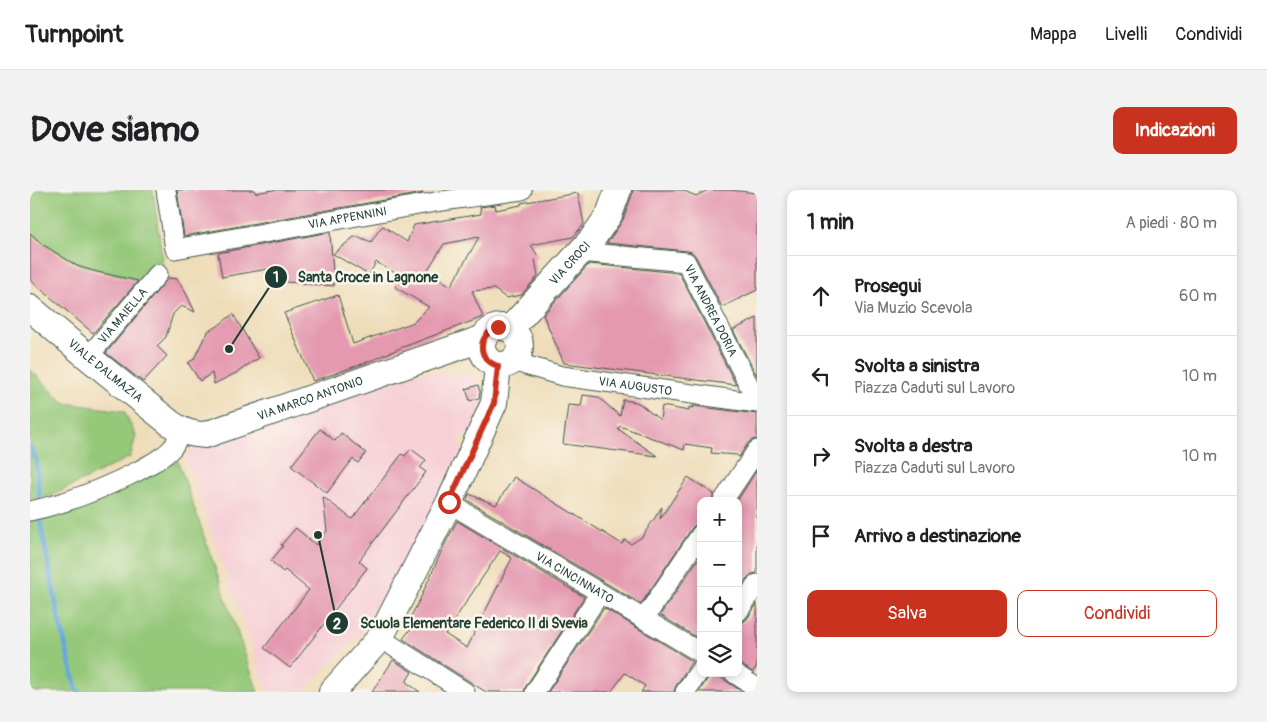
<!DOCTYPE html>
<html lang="it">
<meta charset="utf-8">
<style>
:root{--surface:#fff;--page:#f2f2f2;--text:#202124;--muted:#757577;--line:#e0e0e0;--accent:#c8321e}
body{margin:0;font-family:Pangolin,sans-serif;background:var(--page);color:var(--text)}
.controls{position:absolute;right:15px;bottom:15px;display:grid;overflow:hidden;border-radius:10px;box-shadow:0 2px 8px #0003}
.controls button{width:45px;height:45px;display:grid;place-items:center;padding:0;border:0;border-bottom:1px solid var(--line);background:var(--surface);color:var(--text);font:25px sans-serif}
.stop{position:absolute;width:15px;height:15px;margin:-11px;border:4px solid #c8321e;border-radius:50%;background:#fff}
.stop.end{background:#c8321e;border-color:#fff;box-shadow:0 1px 5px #0008}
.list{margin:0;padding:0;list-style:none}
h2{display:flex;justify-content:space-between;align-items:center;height:65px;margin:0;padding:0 20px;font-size:21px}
h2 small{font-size:16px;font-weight:400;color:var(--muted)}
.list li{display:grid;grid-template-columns:32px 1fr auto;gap:15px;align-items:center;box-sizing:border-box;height:80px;padding:0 20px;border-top:1px solid var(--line)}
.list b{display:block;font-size:19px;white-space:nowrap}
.list p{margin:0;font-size:16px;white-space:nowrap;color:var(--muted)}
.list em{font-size:16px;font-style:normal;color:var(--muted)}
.actions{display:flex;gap:10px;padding:15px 20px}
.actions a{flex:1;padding:11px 0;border:1px solid var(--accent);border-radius:10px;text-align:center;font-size:18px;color:var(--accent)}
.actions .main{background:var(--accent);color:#fff}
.icon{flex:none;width:28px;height:28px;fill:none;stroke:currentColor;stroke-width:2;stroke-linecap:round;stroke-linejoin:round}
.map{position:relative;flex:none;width:727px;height:502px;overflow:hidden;border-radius:10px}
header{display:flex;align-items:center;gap:30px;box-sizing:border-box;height:70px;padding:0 25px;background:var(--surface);border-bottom:1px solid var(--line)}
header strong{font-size:24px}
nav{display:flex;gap:28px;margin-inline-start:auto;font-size:18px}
.intro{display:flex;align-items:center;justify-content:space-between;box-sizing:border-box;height:120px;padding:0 30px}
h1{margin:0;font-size:35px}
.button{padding:12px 22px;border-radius:10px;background:var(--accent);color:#fff;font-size:18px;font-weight:700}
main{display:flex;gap:30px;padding:0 30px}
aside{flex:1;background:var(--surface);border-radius:10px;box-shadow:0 2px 8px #0003}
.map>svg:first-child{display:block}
</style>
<header>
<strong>Turnpoint</strong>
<nav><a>Mappa</a><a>Livelli</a><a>Condividi</a></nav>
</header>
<div class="intro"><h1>Dove siamo</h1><a class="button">Indicazioni</a></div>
<main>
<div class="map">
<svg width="727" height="502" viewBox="0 0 727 502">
<rect width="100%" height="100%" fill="#fbf7ec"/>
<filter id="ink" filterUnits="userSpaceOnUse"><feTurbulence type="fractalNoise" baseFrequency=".02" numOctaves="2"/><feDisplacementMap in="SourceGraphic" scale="10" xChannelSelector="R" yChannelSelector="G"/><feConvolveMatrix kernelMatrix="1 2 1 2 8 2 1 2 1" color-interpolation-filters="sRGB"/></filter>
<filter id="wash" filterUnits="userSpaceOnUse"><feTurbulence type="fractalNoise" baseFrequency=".0096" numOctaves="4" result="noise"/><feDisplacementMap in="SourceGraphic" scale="20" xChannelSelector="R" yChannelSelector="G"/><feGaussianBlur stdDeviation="1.12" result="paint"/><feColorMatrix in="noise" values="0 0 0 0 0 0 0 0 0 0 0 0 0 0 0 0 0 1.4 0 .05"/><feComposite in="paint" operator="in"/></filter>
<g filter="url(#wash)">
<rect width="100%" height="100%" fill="#efddba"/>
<path fill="#f6cfd7" d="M 407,182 L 445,186 L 453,210 L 439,246 L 431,246 L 428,252 L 434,258 L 350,424 L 272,502 L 238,502 L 154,264 L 357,191 L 389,183 Z"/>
<g fill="#95c879" stroke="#5a8256">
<path d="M 0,0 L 123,0 L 133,75 L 123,77 L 113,91 L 50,75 L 13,53 L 0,40 Z"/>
<path d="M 0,179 L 34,213 L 94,221 L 106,246 L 100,267 L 21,306 L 0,309 Z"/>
<path d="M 148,271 L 228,502 L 0,502 L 0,330 L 61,312 Z"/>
</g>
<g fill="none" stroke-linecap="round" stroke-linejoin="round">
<g stroke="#65a8d9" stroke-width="5">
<path d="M 0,257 L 6,270 L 10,314"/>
<path d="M 10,322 L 10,331 L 29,429 L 46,498 L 49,502"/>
</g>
</g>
<g id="blocks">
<g fill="#e499b1" fill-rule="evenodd">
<path d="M 147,0 L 225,0 L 225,3 L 243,0 L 392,0 L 393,3 L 154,46 Z"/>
<path d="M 603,0 L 652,0 L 666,6 L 678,0 L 699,0 L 727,3 L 727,100 L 692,117 L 666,67 L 662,62 L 657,61 L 577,53 L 593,30 L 602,5 Z"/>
<path d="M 548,3 L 554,34 L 543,47 L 501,55 L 508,66 L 505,69 L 508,86 L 491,105 L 476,108 L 464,99 L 442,101 L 453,127 L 373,157 L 335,173 L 283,191 L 254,123 L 308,105 L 323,154 L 384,132 L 399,117 L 365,97 L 372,87 L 346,72 L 339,85 L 303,64 L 324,47 L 329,47 L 341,52 L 349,40 L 353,36 L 377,52 L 384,35 L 451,24 L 450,17 L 465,15 L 466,20 L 491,15 L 491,13 ZM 449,47 L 421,96 L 397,81 L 414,54 Z"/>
<path d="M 300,42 L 304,96 L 244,91 L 244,78 L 192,87 L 188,63 Z"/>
<path d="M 0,43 L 12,54 L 47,76 L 67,82 L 108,91 L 63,143 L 0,90 Z"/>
<path d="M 559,74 L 649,83 L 706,195 L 534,173 L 513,125 Z"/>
<path d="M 138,88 L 147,89 L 156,103 L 165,122 L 151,116 L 143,124 L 136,147 L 127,156 L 137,166 L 113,192 L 76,163 Z"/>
<path d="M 203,124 L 229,168 L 219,174 L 208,182 L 184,194 L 182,183 L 170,191 L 158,173 L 164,169 L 174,148 L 177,145 L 178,141 L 188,136 Z"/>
<path d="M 727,128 L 727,186 L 703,140 Z"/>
<path d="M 448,195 L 450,202 L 449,208 L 440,211 L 436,199 Z"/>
<path d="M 553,205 L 568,207 L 590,226 L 593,210 L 606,212 L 610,214 L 630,230 L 632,216 L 659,221 L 659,217 L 663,218 L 663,216 L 727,224 L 727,249 L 722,250 L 718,253 L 709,267 L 707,265 L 681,263 L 682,258 L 655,254 L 654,260 L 590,236 L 588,239 L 627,266 L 533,254 L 538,215 L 551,216 Z"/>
<path d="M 290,239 L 305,251 L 311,243 L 336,263 L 328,273 L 323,269 L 297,303 L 261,276 Z"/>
<path d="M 381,259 L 396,270 L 390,278 L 396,282 L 329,371 L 337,378 L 260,478 L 234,458 L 279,400 L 255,380 L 253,382 L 241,371 L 253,356 L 251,355 L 266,338 L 286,355 L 297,341 L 293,307 L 322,329 L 372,264 L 375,266 Z"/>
<path d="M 727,280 L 727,383 L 722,384 L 718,387 L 708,402 L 708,311 L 707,311 Z"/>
<path d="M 484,287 L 592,354 L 595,350 L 601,354 L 612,347 L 632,317 L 630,329 L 658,287 L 684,304 L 682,311 L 671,311 L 671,333 L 666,334 L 662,338 L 611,414 L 437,310 L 439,304 L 466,315 Z"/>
<path d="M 427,331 L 554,407 L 496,496 L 494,502 L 456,502 L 373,449 L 382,437 L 377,434 L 390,409 L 413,358 ZM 470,361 L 482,368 L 437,458 L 415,444 Z"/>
<path d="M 671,365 L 671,450 L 630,425 Z"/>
<path d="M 727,414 L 727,475 L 723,482 L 708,473 L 708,433 L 713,432 L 717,429 Z"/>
<path d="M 574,418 L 662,471 L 646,496 L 644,502 L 611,502 L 615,496 L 595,483 L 581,502 L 518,502 Z"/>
<path d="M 363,470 L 382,482 L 376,492 L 390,502 L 342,502 Z"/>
<path d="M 681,483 L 684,483 L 713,502 L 669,502 Z"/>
</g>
</g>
</g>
<g filter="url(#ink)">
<use href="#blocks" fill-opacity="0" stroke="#3e5548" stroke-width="1"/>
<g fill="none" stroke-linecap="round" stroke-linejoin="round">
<defs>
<g id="street">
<path id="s1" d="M 136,0 L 145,59 L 405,12 L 492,0"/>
<path id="s2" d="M 550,62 L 656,72 L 727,211"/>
<path id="s3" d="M 58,167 L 128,84"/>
<path id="s4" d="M 486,168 L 495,175 L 532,186 L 727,213"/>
<path d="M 693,311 L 727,260"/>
<path id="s5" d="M 419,313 L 671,463"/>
<path d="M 0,321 C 38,313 75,298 110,280 C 120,274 134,268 142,258 C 146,254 148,246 151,241"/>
<path d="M 708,422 L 727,394"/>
<path d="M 614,429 L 671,344"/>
<path d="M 350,448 L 435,502"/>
<path d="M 704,483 L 727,498"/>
<path d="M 505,502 L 570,403"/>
<path d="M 655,502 L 671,479"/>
</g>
<g id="secondary">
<path id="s6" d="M 0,118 L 58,167 L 140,233 C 153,242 160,244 175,245 L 454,148"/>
<circle cx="471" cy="156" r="19"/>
<path id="s7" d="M 480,139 L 562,49 L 579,25 L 588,0"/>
<path d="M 302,502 L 350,448 L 419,313 L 464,213 L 468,176"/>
</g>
</defs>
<use href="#street" stroke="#3e5548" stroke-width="21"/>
<use href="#secondary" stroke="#3e5548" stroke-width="28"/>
<use href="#street" stroke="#fff" stroke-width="19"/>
<use href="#secondary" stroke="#fff" stroke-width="26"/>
</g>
</g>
<g fill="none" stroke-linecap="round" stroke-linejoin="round" filter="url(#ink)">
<path stroke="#c8321e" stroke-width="6" d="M 419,312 L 464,213 L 468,176 C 446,169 447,145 468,137"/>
</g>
<g text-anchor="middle" stroke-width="5" stroke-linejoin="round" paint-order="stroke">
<g font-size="12" fill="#1f3d34" stroke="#fbf7ec">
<text dy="4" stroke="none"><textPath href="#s1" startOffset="235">VIA APPENNINI</textPath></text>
<text dy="4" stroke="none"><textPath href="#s7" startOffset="89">VIA CROCI</textPath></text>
<text dy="4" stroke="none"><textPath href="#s2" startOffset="161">VIA ANDREA DORIA</textPath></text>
<text dy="4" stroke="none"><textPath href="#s3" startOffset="54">VIA MAIELLA</textPath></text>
<text dy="4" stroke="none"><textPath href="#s6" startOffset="98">VIALE DALMAZIA</textPath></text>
<text dy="4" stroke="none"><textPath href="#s4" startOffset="124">VIA AUGUSTO</textPath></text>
<text dy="4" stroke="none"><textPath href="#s6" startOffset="330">VIA MARCO ANTONIO</textPath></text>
<text dy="4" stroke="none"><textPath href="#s5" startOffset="146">VIA CINCINNATO</textPath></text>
</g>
</g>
<path fill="none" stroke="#1f3d34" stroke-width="2" d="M199 159L246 87M288 345L307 433"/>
<g fill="#1f3d34" stroke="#fbf7ec" stroke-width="2">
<circle cx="199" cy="159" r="5"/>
<circle cx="288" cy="345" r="5"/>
<circle cx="246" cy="87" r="12"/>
<circle cx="307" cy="433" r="12"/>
</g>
<g font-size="15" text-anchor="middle" font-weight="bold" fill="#fff">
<text x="246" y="92">1</text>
<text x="307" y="439">2</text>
</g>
<g font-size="14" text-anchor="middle" font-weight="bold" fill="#1f3d34" stroke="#fbf7ec" stroke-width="5" stroke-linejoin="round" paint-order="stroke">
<text x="338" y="92">Santa Croce in Lagnone</text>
<text x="444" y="438">Scuola Elementare Federico II di Svevia</text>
</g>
</svg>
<div class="controls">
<button>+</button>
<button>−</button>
<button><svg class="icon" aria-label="locate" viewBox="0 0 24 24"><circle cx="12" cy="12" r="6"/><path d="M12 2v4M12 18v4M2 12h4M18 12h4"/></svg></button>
<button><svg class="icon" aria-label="layers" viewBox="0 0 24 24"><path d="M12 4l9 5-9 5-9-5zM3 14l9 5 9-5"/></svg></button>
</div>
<div class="stop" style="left:419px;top:312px"></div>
<div class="stop end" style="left:468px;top:137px"></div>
</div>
<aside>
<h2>1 min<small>A piedi · 80 m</small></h2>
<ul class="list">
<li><svg class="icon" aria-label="ahead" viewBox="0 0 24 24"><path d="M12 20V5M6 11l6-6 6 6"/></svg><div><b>Prosegui</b><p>Via Muzio Scevola</p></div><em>60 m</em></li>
<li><svg class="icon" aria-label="left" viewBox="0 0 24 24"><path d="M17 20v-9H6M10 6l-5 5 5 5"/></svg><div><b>Svolta a sinistra</b><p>Piazza Caduti sul Lavoro</p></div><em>10 m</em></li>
<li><svg class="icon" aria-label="right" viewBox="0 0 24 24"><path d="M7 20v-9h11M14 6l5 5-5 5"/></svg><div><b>Svolta a destra</b><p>Piazza Caduti sul Lavoro</p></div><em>10 m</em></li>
<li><svg class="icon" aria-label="arrive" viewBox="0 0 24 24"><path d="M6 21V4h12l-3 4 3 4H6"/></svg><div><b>Arrivo a destinazione</b></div></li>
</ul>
<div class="actions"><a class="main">Salva</a><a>Condividi</a></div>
</aside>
</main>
